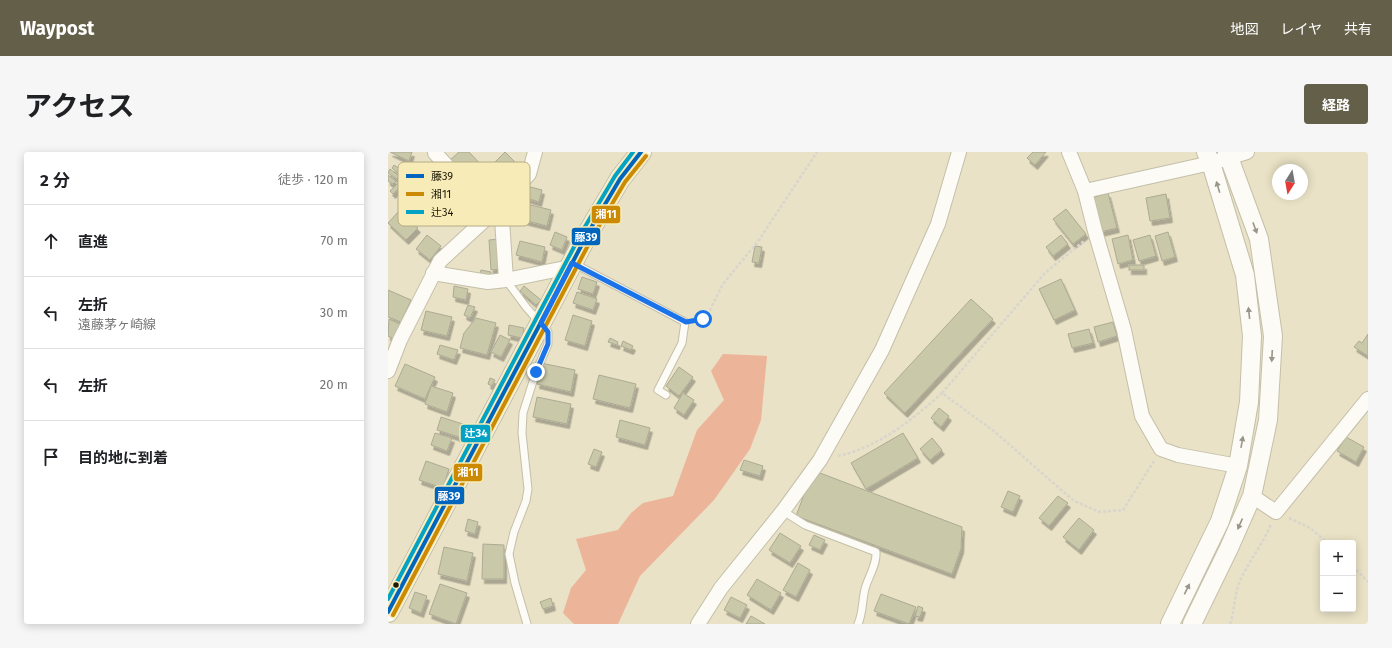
<!DOCTYPE html>
<html lang="ja">
<meta charset="utf-8">
<style>
:root{--surface:#fff;--page:#f6f6f6;--text:#202124;--muted:#757577;--line:#e0e0e0;--accent:#645f49}
body{margin:0;font-family:"Fira Sans","Noto Sans JP",sans-serif;background:var(--page);color:var(--text)}
.controls{position:absolute;right:12px;bottom:12px;display:grid;overflow:hidden;border-radius:4px;box-shadow:0 2px 10px #0003}
.controls button{width:36px;height:36px;display:grid;place-items:center;padding:0;border:0;border-bottom:1px solid var(--line);background:var(--surface);color:var(--text);font:20px sans-serif}
.compass{position:absolute;left:884px;top:12px;width:36px;height:36px;border-radius:50%;background:var(--surface);box-shadow:0 2px 10px #0003;rotate:191deg}
.stop{position:absolute;width:12px;height:12px;margin:-9px;border:3px solid #1a73e8;border-radius:50%;background:#fff}
.stop.end{background:#1a73e8;border-color:#fff;box-shadow:0 1px 4px #0008}
.list{margin:0;padding:0;list-style:none}
h2{display:flex;justify-content:space-between;align-items:center;height:52px;margin:0;padding:0 16px;font-size:17px}
h2 small{font-size:13px;font-weight:400;color:var(--muted)}
.list li{display:grid;grid-template-columns:26px 1fr auto;gap:12px;align-items:center;box-sizing:border-box;height:72px;padding:0 16px;border-top:1px solid var(--line)}
.list b{display:block;font-size:15px;white-space:nowrap}
.list p{margin:0;font-size:13px;white-space:nowrap;color:var(--muted)}
.list em{font-size:13px;font-style:normal;color:var(--muted)}
.icon{flex:none;width:22px;height:22px;fill:none;stroke:currentColor;stroke-width:2;stroke-linecap:round;stroke-linejoin:round}
.map{position:relative;flex:none;width:980px;height:472px;overflow:hidden;border-radius:4px}
header{display:flex;align-items:center;gap:24px;box-sizing:border-box;height:56px;padding:0 20px;background:var(--accent);color:#fff}
header strong{font-size:19px}
nav{display:flex;gap:22px;margin-inline-start:auto;font-size:14px}
.intro{display:flex;align-items:center;justify-content:space-between;box-sizing:border-box;height:96px;padding:0 24px}
h1{margin:0;font-size:28px}
.button{padding:10px 18px;border-radius:4px;background:var(--accent);color:#fff;font-size:14px;font-weight:700}
main{display:flex;gap:24px;padding:0 24px}
aside{flex:1;background:var(--surface);border-radius:4px;box-shadow:0 2px 10px #0003}
.map>svg:first-child{display:block}
</style>
<header>
<strong>Waypost</strong>
<nav><a>地図</a><a>レイヤ</a><a>共有</a></nav>
</header>
<div class="intro"><h1>アクセス</h1><a class="button">経路</a></div>
<main>
<aside>
<h2>2 分<small>徒歩 · 120 m</small></h2>
<ul class="list">
<li><svg class="icon" aria-label="ahead" viewBox="0 0 24 24"><path d="M12 20V5M6 11l6-6 6 6"/></svg><div><b>直進</b></div><em>70 m</em></li>
<li><svg class="icon" aria-label="left" viewBox="0 0 24 24"><path d="M17 20v-9H6M10 6l-5 5 5 5"/></svg><div><b>左折</b><p>遠藤茅ヶ崎線</p></div><em>30 m</em></li>
<li><svg class="icon" aria-label="left" viewBox="0 0 24 24"><path d="M17 20v-9H6M10 6l-5 5 5 5"/></svg><div><b>左折</b></div><em>20 m</em></li>
<li><svg class="icon" aria-label="arrive" viewBox="0 0 24 24"><path d="M6 21V4h12l-3 4 3 4H6"/></svg><div><b>目的地に到着</b></div></li>
</ul>
</aside>
<div class="map">
<svg width="980" height="472" viewBox="0 0 980 472">
<defs>
<filter id="shadow"><feDropShadow dx="2.5" dy="4.5" stdDeviation="0" flood-color="#0004"/></filter>
</defs>
<rect width="100%" height="100%" fill="#e9e2c6"/>
<path fill="#ecb499" d="M 335,202 L 379,204 L 373,268 L 362,297 L 326,348 L 252,424 L 230,472 L 186,472 L 175,461 L 183,436 L 198,418 L 188,387 L 230,378 L 243,361 L 255,351 L 285,344 L 309,278 L 336,248 L 323,219 Z"/>
<g fill="#c9c8a9" stroke="#acaa94" filter="url(#shadow)">
<path d="M 2,0 L 24,0 L 21,9 Z"/>
<path d="M 71,0 L 81,0 L 98,18 L 82,32 L 61,9 Z"/>
<path d="M 117,0 L 133,16 L 115,34 L 99,18 Z"/>
<path d="M 645,0 L 658,0 L 647,13 L 639,6 Z"/>
<path d="M 6,13 L 15,19 L 12,23 L 4,16 Z"/>
<path d="M 2,17 L 11,24 L 9,27 L 0,21 Z"/>
<path d="M 0,23 L 8,29 L 5,32 L 0,29 Z"/>
<path d="M 10,31 L 13,34 L 5,42 L 2,39 Z"/>
<path d="M 139,34 L 154,38 L 151,50 L 135,45 Z"/>
<path d="M 720,41 L 729,76 L 712,80 L 703,46 Z"/>
<path d="M 778,42 L 782,66 L 762,69 L 758,46 Z"/>
<path d="M 131,50 L 163,58 L 159,74 L 127,66 Z"/>
<path d="M 678,57 L 698,82 L 685,92 L 665,67 Z"/>
<path d="M 11,59 L 30,76 L 18,88 L 0,71 Z"/>
<path d="M 167,80 L 179,85 L 174,98 L 162,93 Z"/>
<path d="M 780,80 L 787,105 L 774,109 L 767,84 Z"/>
<path d="M 39,83 L 53,94 L 42,108 L 28,97 Z"/>
<path d="M 673,83 L 680,92 L 665,104 L 658,95 Z"/>
<path d="M 740,83 L 745,108 L 730,112 L 724,87 Z"/>
<path d="M 762,83 L 768,104 L 751,109 L 745,88 Z"/>
<path d="M 110,87 L 113,117 L 103,118 L 101,88 Z"/>
<path d="M 132,89 L 157,95 L 154,110 L 128,103 Z"/>
<path d="M 367,94 L 374,95 L 371,111 L 364,110 Z"/>
<rect x="741" y="113" width="15" height="5"/>
<path d="M 93,118 L 103,120 L 103,124 L 92,122 Z"/>
<path d="M 194,125 L 209,130 L 205,142 L 190,137 Z"/>
<path d="M 673,127 L 687,158 L 666,168 L 651,137 Z"/>
<path d="M 66,134 L 80,137 L 78,148 L 65,145 Z"/>
<path d="M 136,134 L 153,148 L 148,153 L 132,139 Z"/>
<path d="M 0,138 L 23,148 L 13,170 L 0,165 Z"/>
<path d="M 189,140 L 209,147 L 205,158 L 185,151 Z"/>
<path d="M 583,147 L 605,167 L 517,261 L 496,241 Z"/>
<path d="M 80,153 L 87,155 L 82,166 L 76,163 Z"/>
<path d="M 38,159 L 64,165 L 59,184 L 33,178 Z"/>
<path d="M 185,163 L 204,169 L 197,194 L 177,188 Z"/>
<path d="M 88,166 L 108,171 L 99,203 L 72,196 L 76,181 Z"/>
<path d="M 1,167 L 12,172 L 6,187 L 0,184 Z"/>
<path d="M 725,170 L 729,184 L 710,190 L 706,175 Z"/>
<path d="M 121,173 L 136,176 L 134,186 L 120,183 Z"/>
<path d="M 701,177 L 705,191 L 684,196 L 680,182 Z"/>
<path d="M 980,182 L 980,204 L 966,195 L 971,189 L 974,191 Z"/>
<path d="M 112,183 L 122,188 L 113,205 L 103,200 Z"/>
<path d="M 222,186 L 230,190 L 229,193 L 220,190 Z"/>
<path d="M 235,189 L 245,194 L 243,198 L 233,194 Z"/>
<path d="M 52,193 L 70,198 L 66,208 L 49,202 Z"/>
<path d="M 153,211 L 187,218 L 183,240 L 149,232 Z"/>
<path d="M 17,212 L 47,225 L 37,247 L 7,234 Z"/>
<path d="M 291,215 L 305,225 L 291,244 L 278,234 Z"/>
<path d="M 211,223 L 248,232 L 242,256 L 205,247 Z"/>
<path d="M 102,226 L 107,228 L 104,234 L 100,232 Z"/>
<path d="M 43,234 L 65,241 L 59,260 L 37,252 Z"/>
<path d="M 295,241 L 306,248 L 296,263 L 286,256 Z"/>
<path d="M 149,245 L 183,252 L 179,272 L 145,265 Z"/>
<path d="M 551,256 L 561,264 L 553,275 L 543,266 Z"/>
<path d="M 53,265 L 84,275 L 80,288 L 49,278 Z"/>
<path d="M 232,268 L 262,276 L 257,293 L 228,285 Z"/>
<path d="M 47,281 L 64,286 L 59,299 L 43,293 Z"/>
<path d="M 515,281 L 530,306 L 478,337 L 463,311 Z"/>
<path d="M 958,285 L 976,295 L 968,310 L 949,299 Z"/>
<path d="M 544,286 L 554,298 L 542,308 L 532,297 Z"/>
<path d="M 206,297 L 214,300 L 208,315 L 200,312 Z"/>
<path d="M 356,308 L 375,314 L 372,324 L 352,318 Z"/>
<path d="M 38,309 L 61,317 L 55,336 L 31,328 Z"/>
<path d="M 432,321 L 574,375 L 573,397 L 564,422 L 408,364 L 417,340 Z"/>
<path d="M 620,339 L 632,344 L 625,360 L 613,355 Z"/>
<path d="M 670,344 L 680,351 L 661,374 L 651,366 Z"/>
<path d="M 691,366 L 706,378 L 691,398 L 675,385 Z"/>
<path d="M 80,367 L 90,370 L 87,382 L 77,379 Z"/>
<path d="M 392,381 L 413,394 L 402,411 L 381,398 Z"/>
<path d="M 426,383 L 437,388 L 432,398 L 421,393 Z"/>
<path d="M 95,392 L 116,393 L 116,427 L 94,427 Z"/>
<path d="M 56,395 L 85,401 L 79,429 L 50,422 Z"/>
<path d="M 410,411 L 422,418 L 408,445 L 395,438 Z"/>
<path d="M 369,427 L 393,441 L 383,458 L 359,443 Z"/>
<path d="M 52,432 L 79,441 L 68,472 L 41,462 Z"/>
<path d="M 27,440 L 39,444 L 33,461 L 21,456 Z"/>
<path d="M 493,442 L 528,455 L 521,472 L 486,459 Z"/>
<path d="M 343,445 L 359,453 L 352,466 L 336,458 Z"/>
<path d="M 163,446 L 165,454 L 155,457 L 152,450 Z"/>
<path d="M 530,454 L 535,456 L 532,465 L 527,464 Z"/>
<path d="M 363,464 L 377,472 L 358,472 Z"/>
</g>
<g fill="none" stroke-linecap="round" stroke-linejoin="round">
<defs>
<g id="service">
<path d="M 185,111 L 297,170 L 294,191 L 270,238 L 278,243"/>
<path d="M 118,128 L 138,155 L 160,180 L 160,192 L 148,220 L 135,261 L 134,281 L 140,337 L 138,349 L 126,380 L 121,402 L 127,431 L 139,472"/>
<path d="M 395,359 L 417,373 L 488,400 C 489,413 480,425 477,437 C 474,449 475,461 470,472"/>
</g>
<g id="minor">
<path d="M 47,0 L 47,1 L 103,62"/>
<path d="M 681,0 L 697,39 L 707,79 L 736,178 L 754,264 L 773,297 L 790,303 L 850,314"/>
<path d="M 697,39 L 823,11 L 859,0"/>
<path d="M 113,52 L 118,128"/>
<path d="M 45,121 L 100,130 L 118,128 L 182,115"/>
<path d="M 0,219 L 12,188 L 52,109 L 103,62 L 141,22 L 147,0"/>
<path d="M 864,344 L 888,360 L 980,247"/>
<path d="M 310,472 L 333,436 L 395,359 L 432,308 L 494,198 L 550,72 L 571,0"/>
</g>
<g id="tertiary">
<path d="M 782,472 L 832,369 L 850,314 L 861,250 L 864,184 L 857,123 L 823,11 L 818,0"/>
<path d="M 804,472 L 841,396 L 864,344 L 880,268 L 885,184 L 871,87 L 839,0"/>
</g>
<path id="secondary" d="M 0,460 L 200,81 L 232,27 L 253,0"/>
</defs>
<use href="#service" stroke="#c4bfa9" stroke-width="9"/>
<use href="#minor" stroke="#c4bfa9" stroke-width="16"/>
<use href="#tertiary" stroke="#c4bfa9" stroke-width="20"/>
<use href="#secondary" stroke="#c4bfa9" stroke-width="22"/>
<g stroke="#d8d5cd" stroke-width="2.5" stroke-dasharray="3 2" stroke-linecap="butt">
<path d="M 306,168 L 315,167 L 322,158 L 335,132 L 371,88 L 429,0"/>
<path d="M 554,241 L 657,121 L 696,89"/>
<path d="M 450,304 C 491,295 524,268 554,241 L 607,280 L 686,349 L 712,360 L 735,358 L 766,309"/>
<path d="M 901,366 L 922,376 L 940,391"/>
<path d="M 965,414 L 980,430"/>
<path d="M 842,472 C 847,458 846,442 852,429 C 861,409 875,392 883,372"/>
</g>
<use href="#service" stroke="#fcfbf6" stroke-width="7"/>
<use href="#minor" stroke="#fcfbf6" stroke-width="14"/>
<use href="#tertiary" stroke="#fcfbf6" stroke-width="18"/>
<use href="#secondary" stroke="#fcfbf6" stroke-width="20"/>
<defs>
<path id="bus-1" d="M 0,460 L 200,81 L 232,27 L 253,0"/>
<path id="bus-2" d="M 5,463 L 205,84 L 237,30 L 258,4"/>
<path id="bus-3" d="M 0,447 L 195,78 L 227,24 L 245,0"/>
</defs>
<use href="#bus-1" stroke="#f7ebb8" stroke-width="7"/>
<use href="#bus-2" stroke="#f7ebb8" stroke-width="7"/>
<use href="#bus-3" stroke="#f7ebb8" stroke-width="7"/>
<use href="#bus-1" stroke="#0065bd" stroke-width="4"/>
<use href="#bus-2" stroke="#cb8a01" stroke-width="4"/>
<use href="#bus-3" stroke="#01a2c4" stroke-width="4"/>
</g>
<defs><path id="oneway-solid" d="M-6-.8H1V-3.2L6.5 0L1 3.2V.8H-6Z"/></defs>
<g fill="#98958a">
<use href="#oneway-solid" transform="translate(830 35) rotate(-107)"/>
<use href="#oneway-solid" transform="translate(867 76) rotate(70)"/>
<use href="#oneway-solid" transform="translate(861 161) rotate(-96)"/>
<use href="#oneway-solid" transform="translate(884 204) rotate(93)"/>
<use href="#oneway-solid" transform="translate(854 290) rotate(-80)"/>
<use href="#oneway-solid" transform="translate(852 372) rotate(114)"/>
<use href="#oneway-solid" transform="translate(799 437) rotate(-64)"/>
</g>
<g fill="none" stroke-linecap="round" stroke-linejoin="round">
<path stroke="#1a73e8" stroke-width="5" d="M 148,220 L 160,192 L 160,180 L 153,171 L 184,111 L 298,170 L 315,167"/>
</g>
<circle fill="#1d1906" stroke="#f7ebb8" stroke-width="1.5" cx="8" cy="433" r="3.5"/>
<rect x="10" y="10" width="132" height="64" rx="6" fill="#f7ebb8" stroke="#b6ac83" stroke-width="1"/>
<rect x="18" y="22" width="18" height="4" fill="#0065bd"/>
<rect x="18" y="40" width="18" height="4" fill="#cb8a01"/>
<rect x="18" y="58" width="18" height="4" fill="#01a2c4"/>
<g font-size="11" fill="#1d1906">
<text x="43" y="28">藤39</text>
<text x="43" y="46">湘11</text>
<text x="43" y="64">辻34</text>
</g>
<g stroke="#f7ebb8" stroke-width="1.5">
<rect x="203" y="53" width="30" height="19" rx="4" fill="#cb8a01"/>
<rect x="183" y="75" width="30" height="19" rx="4" fill="#0065bd"/>
<rect x="72" y="272" width="31" height="19" rx="4" fill="#01a2c4"/>
<rect x="65" y="311" width="30" height="19" rx="4" fill="#cb8a01"/>
<rect x="46" y="334" width="31" height="19" rx="4" fill="#0065bd"/>
</g>
<g font-size="11" text-anchor="middle" font-weight="bold" fill="#fff">
<text x="218" y="66">湘11</text>
<text x="198" y="89">藤39</text>
<text x="88" y="285">辻34</text>
<text x="80" y="324">湘11</text>
<text x="61" y="348">藤39</text>
</g>
</svg>
<div class="controls">
<button>+</button>
<button>−</button>
</div>
<svg class="compass" viewBox="-18 -18 36 36"><path d="M0-13l5 13h-10z" fill="#e53935"/><path d="M0 13l5-13h-10z" fill="#757577"/></svg>
<div class="stop" style="left:315px;top:167px"></div>
<div class="stop end" style="left:148px;top:220px"></div>
</div>
</main>
